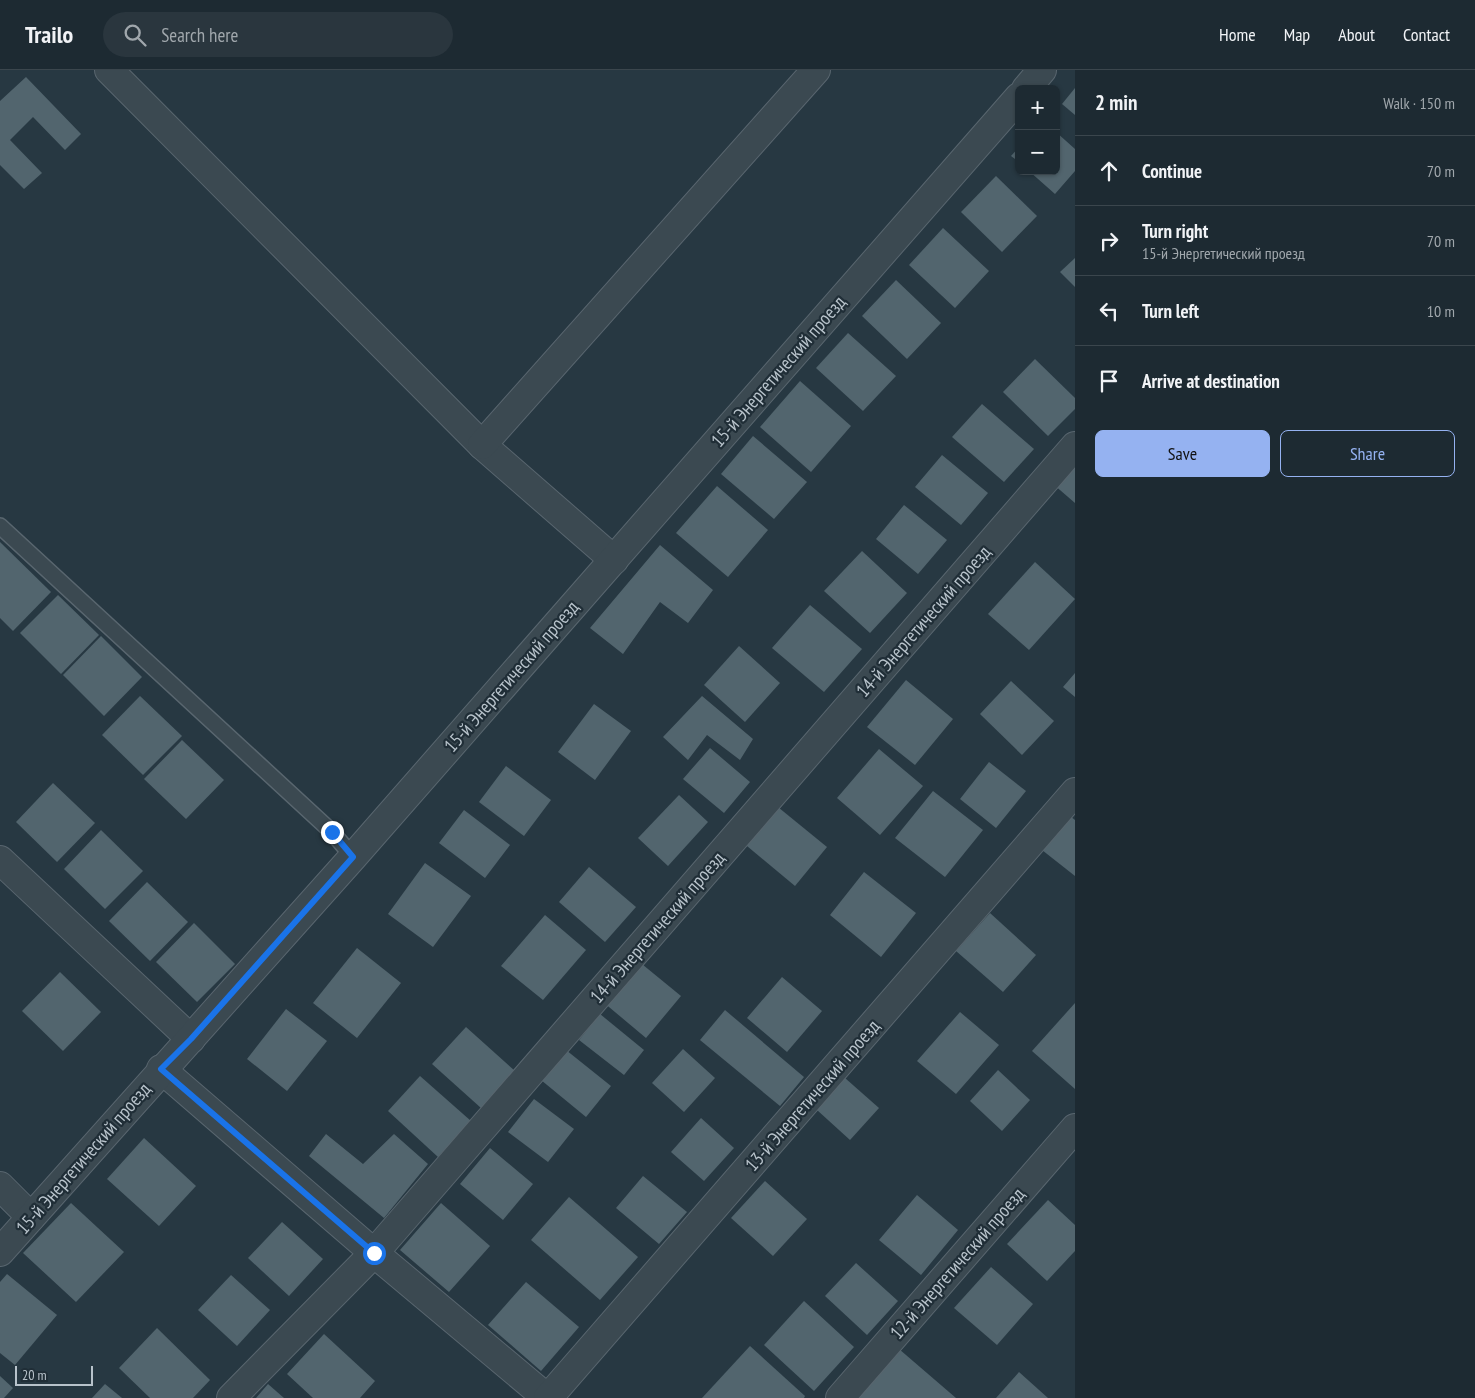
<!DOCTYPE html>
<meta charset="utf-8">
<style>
:root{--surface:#1d2a32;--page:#2a363e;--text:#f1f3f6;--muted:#a0a7ac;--line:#3b464d;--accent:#95b2f1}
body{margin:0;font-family:"PT Sans Narrow",sans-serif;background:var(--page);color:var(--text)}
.controls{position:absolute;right:15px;top:15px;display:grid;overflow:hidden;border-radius:8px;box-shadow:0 1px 4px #0004}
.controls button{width:45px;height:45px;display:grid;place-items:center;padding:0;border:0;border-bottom:1px solid var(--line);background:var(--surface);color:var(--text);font:25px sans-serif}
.scale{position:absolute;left:15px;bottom:12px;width:78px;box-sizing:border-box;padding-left:5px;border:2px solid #b8c3cb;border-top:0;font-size:14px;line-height:18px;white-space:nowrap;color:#b8c3cb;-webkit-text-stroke:4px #202e37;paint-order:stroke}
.stop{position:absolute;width:15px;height:15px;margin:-11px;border:4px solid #1a73e8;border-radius:50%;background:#fff}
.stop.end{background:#1a73e8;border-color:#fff;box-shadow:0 1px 5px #0008}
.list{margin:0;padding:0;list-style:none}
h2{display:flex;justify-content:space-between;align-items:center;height:65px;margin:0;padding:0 20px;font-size:21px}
h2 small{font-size:16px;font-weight:400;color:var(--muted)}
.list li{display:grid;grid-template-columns:32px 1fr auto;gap:15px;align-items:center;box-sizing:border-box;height:70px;padding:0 20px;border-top:1px solid var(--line)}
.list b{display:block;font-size:19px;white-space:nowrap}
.list p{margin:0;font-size:16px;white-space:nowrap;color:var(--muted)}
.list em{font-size:16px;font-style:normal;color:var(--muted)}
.actions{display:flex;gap:10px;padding:15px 20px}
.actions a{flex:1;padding:11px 0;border:1px solid var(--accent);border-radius:8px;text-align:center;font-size:18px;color:var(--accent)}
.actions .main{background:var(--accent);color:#111}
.icon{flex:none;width:28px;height:28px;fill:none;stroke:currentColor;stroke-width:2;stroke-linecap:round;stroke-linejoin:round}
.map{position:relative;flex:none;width:1075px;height:1328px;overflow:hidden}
header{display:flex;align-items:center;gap:30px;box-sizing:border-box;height:70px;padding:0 25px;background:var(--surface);border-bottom:1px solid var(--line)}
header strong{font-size:24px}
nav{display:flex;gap:28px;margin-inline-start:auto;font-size:18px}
.search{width:350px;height:45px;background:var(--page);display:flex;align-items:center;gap:12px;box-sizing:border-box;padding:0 18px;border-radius:28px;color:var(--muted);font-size:19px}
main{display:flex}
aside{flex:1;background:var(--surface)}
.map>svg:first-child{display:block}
</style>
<header>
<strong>Trailo</strong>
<div class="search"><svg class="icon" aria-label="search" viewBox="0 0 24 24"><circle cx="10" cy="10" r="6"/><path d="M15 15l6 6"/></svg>Search here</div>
<nav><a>Home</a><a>Map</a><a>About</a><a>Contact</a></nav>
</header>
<main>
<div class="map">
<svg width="1075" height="1328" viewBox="0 0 1075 1328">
<rect width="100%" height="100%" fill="#273842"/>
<g fill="#52656e">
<path d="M 26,7 L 81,64 L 65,80 L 33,47 L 10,70 L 42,103 L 24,119 L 0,95 L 0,31 Z"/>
<path d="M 1075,18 L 1075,45 L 1062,34 Z"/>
<path d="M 1056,62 L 1075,79 L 1075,101 L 1055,124 L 1029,101 L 1056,101 Z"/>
<path d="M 1019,77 L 1019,92 L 1011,86 Z"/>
<path d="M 996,106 L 1037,146 L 1002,182 L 961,142 Z"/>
<path d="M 943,158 L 989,201 L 955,238 L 909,195 Z"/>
<path d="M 1075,188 L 1075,217 L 1060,202 Z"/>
<path d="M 896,210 L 941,253 L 907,289 L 862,246 Z"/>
<path d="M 848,263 L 896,306 L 863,341 L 816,298 Z"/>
<path d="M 1035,289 L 1075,328 L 1075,339 L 1048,366 L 1003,322 Z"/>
<path d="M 800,311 L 851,356 L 811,402 L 760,357 Z"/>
<path d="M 982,334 L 1034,379 L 1004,412 L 952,367 Z"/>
<path d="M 753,366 L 807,412 L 774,449 L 721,404 Z"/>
<path d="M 942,385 L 988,423 L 961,455 L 915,417 Z"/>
<path d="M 1075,388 L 1075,433 L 1053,414 Z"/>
<path d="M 717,416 L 768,460 L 728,507 L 676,463 Z"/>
<path d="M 904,435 L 947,470 L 918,504 L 876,469 Z"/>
<path d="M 0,472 L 51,522 L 13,561 L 0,548 Z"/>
<path d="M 660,475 L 713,520 L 688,553 L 660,532 L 623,584 L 590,558 Z"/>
<path d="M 862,481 L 907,523 L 870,563 L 824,521 Z"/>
<path d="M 1035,492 L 1075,529 L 1029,580 L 988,544 Z"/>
<path d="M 58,525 L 99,565 L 61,604 L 20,563 Z"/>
<path d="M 810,535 L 862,579 L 824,622 L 772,578 Z"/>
<path d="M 101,566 L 142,607 L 104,646 L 63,605 Z"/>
<path d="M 739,576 L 780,613 L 745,652 L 704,615 Z"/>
<path d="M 1075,603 L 1075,627 L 1063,617 Z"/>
<path d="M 906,610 L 953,649 L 915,695 L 867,657 Z"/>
<path d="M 1011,611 L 1054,651 L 1022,685 L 980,644 Z"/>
<path d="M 140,626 L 182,666 L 143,705 L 102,665 Z"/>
<path d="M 702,626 L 753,669 L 740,690 L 707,665 L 688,690 L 663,667 Z"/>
<path d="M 594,634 L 631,661 L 595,710 L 558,682 Z"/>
<path d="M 182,670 L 224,710 L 186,749 L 144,709 Z"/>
<path d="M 710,678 L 750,712 L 724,743 L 683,709 Z"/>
<path d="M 879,679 L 923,716 L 880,765 L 837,728 Z"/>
<path d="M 989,692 L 1026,721 L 996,758 L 960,729 Z"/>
<path d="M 506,696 L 551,730 L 524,766 L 479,732 Z"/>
<path d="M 53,713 L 95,753 L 57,792 L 16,752 Z"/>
<path d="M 933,721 L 983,760 L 945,807 L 895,768 Z"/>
<path d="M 679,725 L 708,752 L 668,796 L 638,768 Z"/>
<path d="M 773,733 L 827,777 L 795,816 L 741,771 Z"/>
<path d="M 464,740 L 510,775 L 485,808 L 439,773 Z"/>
<path d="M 1070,746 L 1075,750 L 1075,806 L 1042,780 Z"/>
<path d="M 101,760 L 143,801 L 105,839 L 64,799 Z"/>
<path d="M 425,793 L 471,826 L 433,877 L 388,844 Z"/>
<path d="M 589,797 L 636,837 L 605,872 L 559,832 Z"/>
<path d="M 864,802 L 916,843 L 881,887 L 830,845 Z"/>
<path d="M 147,812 L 188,852 L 150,891 L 109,851 Z"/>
<path d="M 990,843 L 1036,885 L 1003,922 L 956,881 Z"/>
<path d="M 545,845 L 586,880 L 543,930 L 501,896 Z"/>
<path d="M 194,853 L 235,894 L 197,932 L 156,892 Z"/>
<path d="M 357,878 L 401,913 L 357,968 L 313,933 Z"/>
<path d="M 637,890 L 681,926 L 646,968 L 603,932 Z"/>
<path d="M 60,902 L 101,942 L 63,981 L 22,941 Z"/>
<path d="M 782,907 L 822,941 L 787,982 L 747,948 Z"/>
<path d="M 1075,933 L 1075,1019 L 1032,981 Z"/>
<path d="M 286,939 L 327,971 L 287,1021 L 247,989 Z"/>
<path d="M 725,940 L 804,1007 L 780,1036 L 700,970 Z"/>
<path d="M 960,942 L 999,975 L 956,1024 L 917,991 Z"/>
<path d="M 600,944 L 644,980 L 624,1005 L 579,970 Z"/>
<path d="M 466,957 L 515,1001 L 481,1038 L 432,994 Z"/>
<path d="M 683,979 L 715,1008 L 684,1042 L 652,1013 Z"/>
<path d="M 566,980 L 611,1016 L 586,1047 L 541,1010 Z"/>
<path d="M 998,1000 L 1030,1030 L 1002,1061 L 970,1031 Z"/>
<path d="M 420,1006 L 471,1051 L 438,1087 L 388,1041 Z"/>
<path d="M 845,1008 L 879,1038 L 850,1070 L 817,1040 Z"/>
<path d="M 534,1029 L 574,1059 L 548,1092 L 508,1062 Z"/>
<path d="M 701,1048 L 734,1078 L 704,1111 L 671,1082 Z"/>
<path d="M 326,1064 L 363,1094 L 394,1064 L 428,1094 L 384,1148 L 309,1086 Z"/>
<path d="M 144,1068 L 196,1116 L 159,1156 L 107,1109 Z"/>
<path d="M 490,1078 L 533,1114 L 503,1150 L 460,1114 Z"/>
<path d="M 643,1106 L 687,1142 L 659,1174 L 616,1138 Z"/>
<path d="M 765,1111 L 807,1149 L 773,1186 L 731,1148 Z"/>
<path d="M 917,1125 L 958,1160 L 921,1205 L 879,1170 Z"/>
<path d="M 569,1127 L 638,1187 L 600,1230 L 531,1170 Z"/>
<path d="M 1048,1130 L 1075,1155 L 1075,1181 L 1047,1211 L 1007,1174 Z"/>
<path d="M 71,1133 L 124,1182 L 76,1232 L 23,1183 Z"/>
<path d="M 441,1133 L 490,1176 L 449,1222 L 400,1180 Z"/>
<path d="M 282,1152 L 323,1189 L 289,1226 L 248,1188 Z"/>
<path d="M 856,1193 L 898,1231 L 867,1265 L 825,1226 Z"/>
<path d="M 991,1197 L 1033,1234 L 997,1275 L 954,1238 Z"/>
<path d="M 7,1204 L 57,1245 L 15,1295 L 0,1283 L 0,1212 Z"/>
<path d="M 231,1205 L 270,1240 L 237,1276 L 198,1240 Z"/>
<path d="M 526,1212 L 579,1257 L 541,1301 L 488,1255 Z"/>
<path d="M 804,1231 L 854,1277 L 814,1321 L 764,1275 Z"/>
<path d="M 157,1258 L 210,1310 L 193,1328 L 150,1328 L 119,1298 Z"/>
<path d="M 324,1264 L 375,1311 L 360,1328 L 313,1328 L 287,1304 Z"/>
<path d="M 750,1276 L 805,1326 L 804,1328 L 702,1328 Z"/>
<path d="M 899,1279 L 956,1328 L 856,1328 Z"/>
<path d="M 1019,1302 L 1048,1328 L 996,1328 Z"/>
<path d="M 0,1306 L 13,1318 L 4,1328 L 0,1328 Z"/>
<path d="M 105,1314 L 122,1328 L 92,1328 Z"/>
<path d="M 268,1314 L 284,1328 L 256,1328 Z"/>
</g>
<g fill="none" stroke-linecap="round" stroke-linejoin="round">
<defs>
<path id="service" d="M 0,456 L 332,762 L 353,787"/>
<g id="minor">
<path d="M 109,0 L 482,375 L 614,490"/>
<path d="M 1026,19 L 1042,0"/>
<path d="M 482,375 L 816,0"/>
<path d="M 0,790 L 191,969"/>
<path d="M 161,999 L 374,1183 L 547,1328"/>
<path d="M 0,1116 L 31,1147"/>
<path d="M 0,1182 L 353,787 L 1019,27"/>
<path d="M 231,1328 L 374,1183 L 1075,376"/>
<path d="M 548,1328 L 1075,722"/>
<path d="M 840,1328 L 1075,1058"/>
</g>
</defs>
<use href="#service" stroke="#59666f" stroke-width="18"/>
<use href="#minor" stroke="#59666f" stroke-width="30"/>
<use href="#service" stroke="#3b4951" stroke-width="15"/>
<use href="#minor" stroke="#3b4951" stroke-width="28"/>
</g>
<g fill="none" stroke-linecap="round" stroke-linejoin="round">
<path stroke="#1a73e8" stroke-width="6" d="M 332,762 L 353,787 L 191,969 L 161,999 L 374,1183"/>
</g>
<g text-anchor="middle" stroke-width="4.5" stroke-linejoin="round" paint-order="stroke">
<g font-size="19" fill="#b8c3cb" stroke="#202e37">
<text transform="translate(778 301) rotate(-49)" y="7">15-й Энергетический проезд</text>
<text transform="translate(923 551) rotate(-49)" y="7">14-й Энергетический проезд</text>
<text transform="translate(511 606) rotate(-49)" y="7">15-й Энергетический проезд</text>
<text transform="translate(657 857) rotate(-49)" y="7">14-й Энергетический проезд</text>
<text transform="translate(812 1025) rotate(-49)" y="7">13-й Энергетический проезд</text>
<text transform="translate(83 1088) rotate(-49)" y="7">15-й Энергетический проезд</text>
<text transform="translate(957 1193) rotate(-49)" y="7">12-й Энергетический проезд</text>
</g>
</g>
</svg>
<div class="controls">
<button>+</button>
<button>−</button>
</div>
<div class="scale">20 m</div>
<div class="stop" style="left:374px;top:1183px"></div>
<div class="stop end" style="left:332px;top:762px"></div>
</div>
<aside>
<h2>2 min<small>Walk · 150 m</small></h2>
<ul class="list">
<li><svg class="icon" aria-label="ahead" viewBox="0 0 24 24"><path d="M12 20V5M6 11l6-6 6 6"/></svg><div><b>Continue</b></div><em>70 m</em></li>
<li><svg class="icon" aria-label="right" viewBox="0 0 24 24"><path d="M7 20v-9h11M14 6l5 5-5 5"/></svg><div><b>Turn right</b><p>15-й Энергетический проезд</p></div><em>70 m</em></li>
<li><svg class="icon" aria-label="left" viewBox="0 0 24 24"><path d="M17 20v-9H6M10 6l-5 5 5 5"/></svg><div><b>Turn left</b></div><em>10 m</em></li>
<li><svg class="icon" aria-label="arrive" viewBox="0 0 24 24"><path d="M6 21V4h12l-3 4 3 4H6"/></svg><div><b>Arrive at destination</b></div></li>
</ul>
<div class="actions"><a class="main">Save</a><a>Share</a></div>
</aside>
</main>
